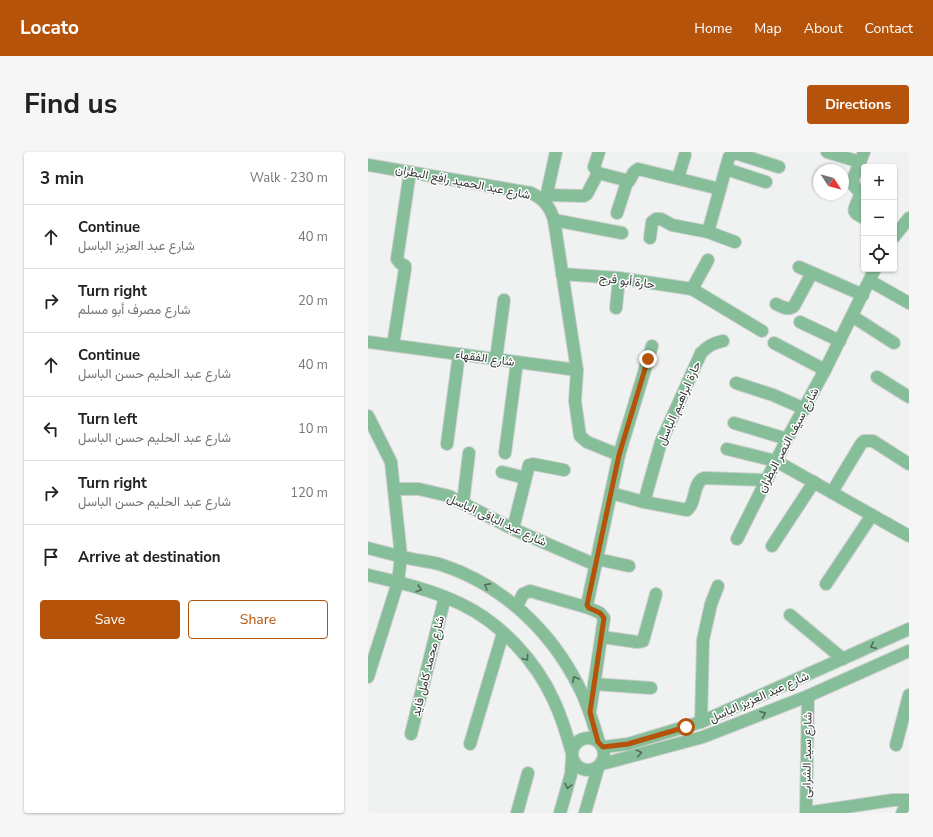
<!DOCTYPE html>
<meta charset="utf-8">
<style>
:root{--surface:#fff;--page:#f6f6f6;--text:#222;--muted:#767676;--line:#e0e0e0;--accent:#b45309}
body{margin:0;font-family:"Nunito Sans",Vazirmatn,sans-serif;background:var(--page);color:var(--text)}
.controls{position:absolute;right:12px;top:12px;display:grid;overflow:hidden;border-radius:4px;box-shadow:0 1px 3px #0004}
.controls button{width:36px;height:36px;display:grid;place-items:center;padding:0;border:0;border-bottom:1px solid var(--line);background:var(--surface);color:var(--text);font:20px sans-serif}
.compass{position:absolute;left:445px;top:12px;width:36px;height:36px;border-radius:50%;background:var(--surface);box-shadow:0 1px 3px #0004;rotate:126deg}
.stop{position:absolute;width:12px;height:12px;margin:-9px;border:3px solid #b45309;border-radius:50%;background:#fff}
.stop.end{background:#b45309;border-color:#fff;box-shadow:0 1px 4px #0008}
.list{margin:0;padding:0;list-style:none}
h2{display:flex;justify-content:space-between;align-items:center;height:52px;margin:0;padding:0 16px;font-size:17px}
h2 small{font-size:13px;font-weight:400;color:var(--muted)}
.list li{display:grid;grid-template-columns:26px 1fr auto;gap:12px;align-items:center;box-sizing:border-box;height:64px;padding:0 16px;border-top:1px solid var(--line)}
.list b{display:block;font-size:15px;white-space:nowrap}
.list p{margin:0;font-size:13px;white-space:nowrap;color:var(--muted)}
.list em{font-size:13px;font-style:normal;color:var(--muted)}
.actions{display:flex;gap:8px;padding:12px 16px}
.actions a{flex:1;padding:9px 0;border:1px solid var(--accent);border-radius:4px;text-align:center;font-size:14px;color:var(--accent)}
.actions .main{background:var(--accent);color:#fff}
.icon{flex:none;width:22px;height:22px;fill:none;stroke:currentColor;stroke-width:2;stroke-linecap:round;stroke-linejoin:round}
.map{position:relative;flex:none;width:541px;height:661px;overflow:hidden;border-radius:4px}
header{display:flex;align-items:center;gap:24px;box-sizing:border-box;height:56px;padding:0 20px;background:var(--accent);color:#fff}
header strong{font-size:19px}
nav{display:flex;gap:22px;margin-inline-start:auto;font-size:14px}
.intro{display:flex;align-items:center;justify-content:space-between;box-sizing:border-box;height:96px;padding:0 24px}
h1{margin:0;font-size:28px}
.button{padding:10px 18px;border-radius:4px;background:var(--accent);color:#fff;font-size:14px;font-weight:700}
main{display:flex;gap:24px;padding:0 24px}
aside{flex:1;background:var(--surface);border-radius:4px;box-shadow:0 1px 3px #0004}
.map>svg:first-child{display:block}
</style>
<header>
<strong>Locato</strong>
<nav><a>Home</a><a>Map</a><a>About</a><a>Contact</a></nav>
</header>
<div class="intro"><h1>Find us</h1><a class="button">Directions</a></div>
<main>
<aside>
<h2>3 min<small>Walk · 230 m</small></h2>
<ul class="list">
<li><svg class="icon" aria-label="ahead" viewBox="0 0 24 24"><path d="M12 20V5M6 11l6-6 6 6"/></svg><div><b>Continue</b><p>شارع عبد العزيز الباسل</p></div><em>40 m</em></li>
<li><svg class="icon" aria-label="right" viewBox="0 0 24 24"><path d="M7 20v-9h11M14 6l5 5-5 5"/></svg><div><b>Turn right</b><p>شارع مصرف أبو مسلم</p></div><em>20 m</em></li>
<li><svg class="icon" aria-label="ahead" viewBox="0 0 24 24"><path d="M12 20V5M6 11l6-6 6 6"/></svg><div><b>Continue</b><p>شارع عبد الحليم حسن الباسل</p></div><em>40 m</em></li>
<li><svg class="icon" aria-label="left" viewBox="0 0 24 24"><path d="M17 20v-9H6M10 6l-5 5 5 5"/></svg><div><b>Turn left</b><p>شارع عبد الحليم حسن الباسل</p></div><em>10 m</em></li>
<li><svg class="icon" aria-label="right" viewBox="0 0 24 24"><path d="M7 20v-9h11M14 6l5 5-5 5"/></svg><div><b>Turn right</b><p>شارع عبد الحليم حسن الباسل</p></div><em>120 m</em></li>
<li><svg class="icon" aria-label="arrive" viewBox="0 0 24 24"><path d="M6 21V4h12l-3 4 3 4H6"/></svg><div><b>Arrive at destination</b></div></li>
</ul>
<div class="actions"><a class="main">Save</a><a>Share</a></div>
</aside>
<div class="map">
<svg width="541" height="661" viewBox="0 0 541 661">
<rect width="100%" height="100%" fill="#eff2f0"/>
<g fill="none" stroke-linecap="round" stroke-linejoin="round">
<defs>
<g id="minor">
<path d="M 459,0 L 492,10"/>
<path d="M 0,13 L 163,41 C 176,47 182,55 186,68 L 209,218 L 207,249 L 212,284 L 219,290 L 251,303"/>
<path d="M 358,17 L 398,30"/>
<path d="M 230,21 L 261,29 L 266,20 L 270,17 L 352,37"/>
<path d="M 230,21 L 226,15 L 231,0"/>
<path d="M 310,26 L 317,3"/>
<path d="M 179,43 L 216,44 L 219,42 L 230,21"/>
<path d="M 177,50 L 188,0"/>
<path d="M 249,61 L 259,30"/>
<path d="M 496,66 C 479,59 489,56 492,42 L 490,38 L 486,34 L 485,27 L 496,0"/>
<path d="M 186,68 L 254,81"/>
<path d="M 340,80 L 361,5 L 367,1 L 411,15"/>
<path d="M 526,85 L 541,66"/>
<path d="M 282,86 L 284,70 L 288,67 L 293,67 L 304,73 L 340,80 L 367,90"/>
<path d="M 431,115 L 495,143"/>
<path d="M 194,122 L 251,126 L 324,137 L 340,108"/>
<path d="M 502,129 L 541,151"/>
<path d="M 324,137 L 394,179"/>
<path d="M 408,152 C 415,155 420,159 426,154 L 444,121"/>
<path d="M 248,156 L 251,126"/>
<path d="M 484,164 L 526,191"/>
<path d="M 432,170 L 472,189"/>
<path d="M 0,190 L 209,218"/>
<path d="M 406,191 L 457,218"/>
<path d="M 25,193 L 37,117 L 37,114 L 32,111 L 29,107 L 42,20"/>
<path d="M 128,207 L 136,148"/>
<path d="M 509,225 L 541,245"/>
<path d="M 368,231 L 405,243 L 437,257"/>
<path d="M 0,264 L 23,310 L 33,404 L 30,430 L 0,525"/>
<path d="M 366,271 L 419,287"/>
<path d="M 79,292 L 91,202"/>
<path d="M 359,297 L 408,309 L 541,384"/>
<path d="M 137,301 L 149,210"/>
<path d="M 134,320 L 157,326"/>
<path d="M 27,337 L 51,337 L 81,344 L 145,377 L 228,413"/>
<path d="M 464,340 L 493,292 L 496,289 L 505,289 L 541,312"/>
<path d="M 243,341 L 276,350 L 319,358 C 329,350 324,331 336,326 L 399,328"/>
<path d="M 276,350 L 293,290 L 333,201 C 340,194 345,191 355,189"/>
<path d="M 95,351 L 101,301"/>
<path d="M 145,377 L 161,313 L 165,312 L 196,318"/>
<path d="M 369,387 L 419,287 L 457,218 L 507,117"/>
<path d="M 404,394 L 446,330"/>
<path d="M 0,396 C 15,400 30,404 44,407 C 54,409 65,410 74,413 C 135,433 183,479 211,535 C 220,552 225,571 231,590"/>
<path d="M 229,407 L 261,414"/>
<path d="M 0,423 C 31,430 64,438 93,452 C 133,471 168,509 186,549 C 194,566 199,583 204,601"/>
<path d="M 458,432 L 504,363"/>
<path d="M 149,454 L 155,442 L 162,439 L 221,456"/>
<path d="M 422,463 L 475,507"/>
<path d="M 234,485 L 269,490 L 275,489 L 288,442"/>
<path d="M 226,532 L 283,536"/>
<path d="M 222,560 L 236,466 L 232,461 L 221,456 L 219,453 L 251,303 L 284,194"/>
<path d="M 333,570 L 335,488 L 343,452 L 350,434"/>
<path d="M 43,582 L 77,445"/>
<circle cx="220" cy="602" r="16"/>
<path d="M 102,592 L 135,481"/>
<path d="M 528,593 L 541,543"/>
<path d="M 235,595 L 260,592 L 333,570 L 541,477"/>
<path d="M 234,612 L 335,585 L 440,544 L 541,499"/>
<path d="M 149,661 L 160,621"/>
<path d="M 192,661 L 203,622 L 204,607"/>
<path d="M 217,661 L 230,616"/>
<path d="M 438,661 L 440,544"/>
<path d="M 438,661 L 525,648 L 541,648"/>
<path d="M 534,661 L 541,648"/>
</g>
</defs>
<use href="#minor" stroke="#cdd0ce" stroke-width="14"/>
<use href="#minor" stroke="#85be99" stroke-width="12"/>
</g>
<defs><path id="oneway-chevron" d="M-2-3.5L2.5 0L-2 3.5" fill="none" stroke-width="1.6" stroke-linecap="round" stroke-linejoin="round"/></defs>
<g stroke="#546c5d">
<use href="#oneway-chevron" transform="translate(119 434) rotate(-151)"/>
<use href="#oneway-chevron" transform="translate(51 437) rotate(18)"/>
<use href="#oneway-chevron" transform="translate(505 494) rotate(156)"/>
<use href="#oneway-chevron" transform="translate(158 506) rotate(53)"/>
<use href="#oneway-chevron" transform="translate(207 527) rotate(-119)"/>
<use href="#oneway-chevron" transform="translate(395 562) rotate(-21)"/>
<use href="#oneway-chevron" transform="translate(271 601) rotate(-13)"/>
<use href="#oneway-chevron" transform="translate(200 634) rotate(104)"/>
</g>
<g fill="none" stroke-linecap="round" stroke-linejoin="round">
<path stroke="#b45309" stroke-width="5" d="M 280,207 L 251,303 L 219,453 L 221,456 L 232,461 L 236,466 L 222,560 L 230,590 L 235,595 L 260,592 L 318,575"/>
</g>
<g text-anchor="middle" stroke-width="3" stroke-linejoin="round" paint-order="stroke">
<g font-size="12" fill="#343635" stroke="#fff">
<text transform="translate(95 30) rotate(11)" y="4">شارع عبد الحميد رافع البطران</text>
<text transform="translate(259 129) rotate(7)" y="4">حارة أبو فرج</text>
<text transform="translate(117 206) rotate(8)" y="4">شارع الفقهاء</text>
<text transform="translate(311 251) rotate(-66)" y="4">حارة ابراهيم الباسل</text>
<text transform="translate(420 288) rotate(-62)" y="4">شارع سيف النصر البطران</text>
<text transform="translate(129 368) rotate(25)" y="4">شارع عبد الباقى الباسل</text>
<text transform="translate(60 514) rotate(-76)" y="4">شارع محمد كامل فايد</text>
<text transform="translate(391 545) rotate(-24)" y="4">شارع عبد العزيز الباسل</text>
<text transform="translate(439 603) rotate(-89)" y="4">شارع سيد الشرابى</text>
</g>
</g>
</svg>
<div class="controls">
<button>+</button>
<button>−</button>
<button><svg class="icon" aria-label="locate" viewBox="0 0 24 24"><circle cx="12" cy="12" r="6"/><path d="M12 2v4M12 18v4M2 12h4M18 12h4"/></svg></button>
</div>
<svg class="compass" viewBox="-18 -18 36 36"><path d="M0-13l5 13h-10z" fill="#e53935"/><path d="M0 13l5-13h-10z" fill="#767676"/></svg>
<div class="stop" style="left:318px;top:575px"></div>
<div class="stop end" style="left:280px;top:207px"></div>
</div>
</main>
